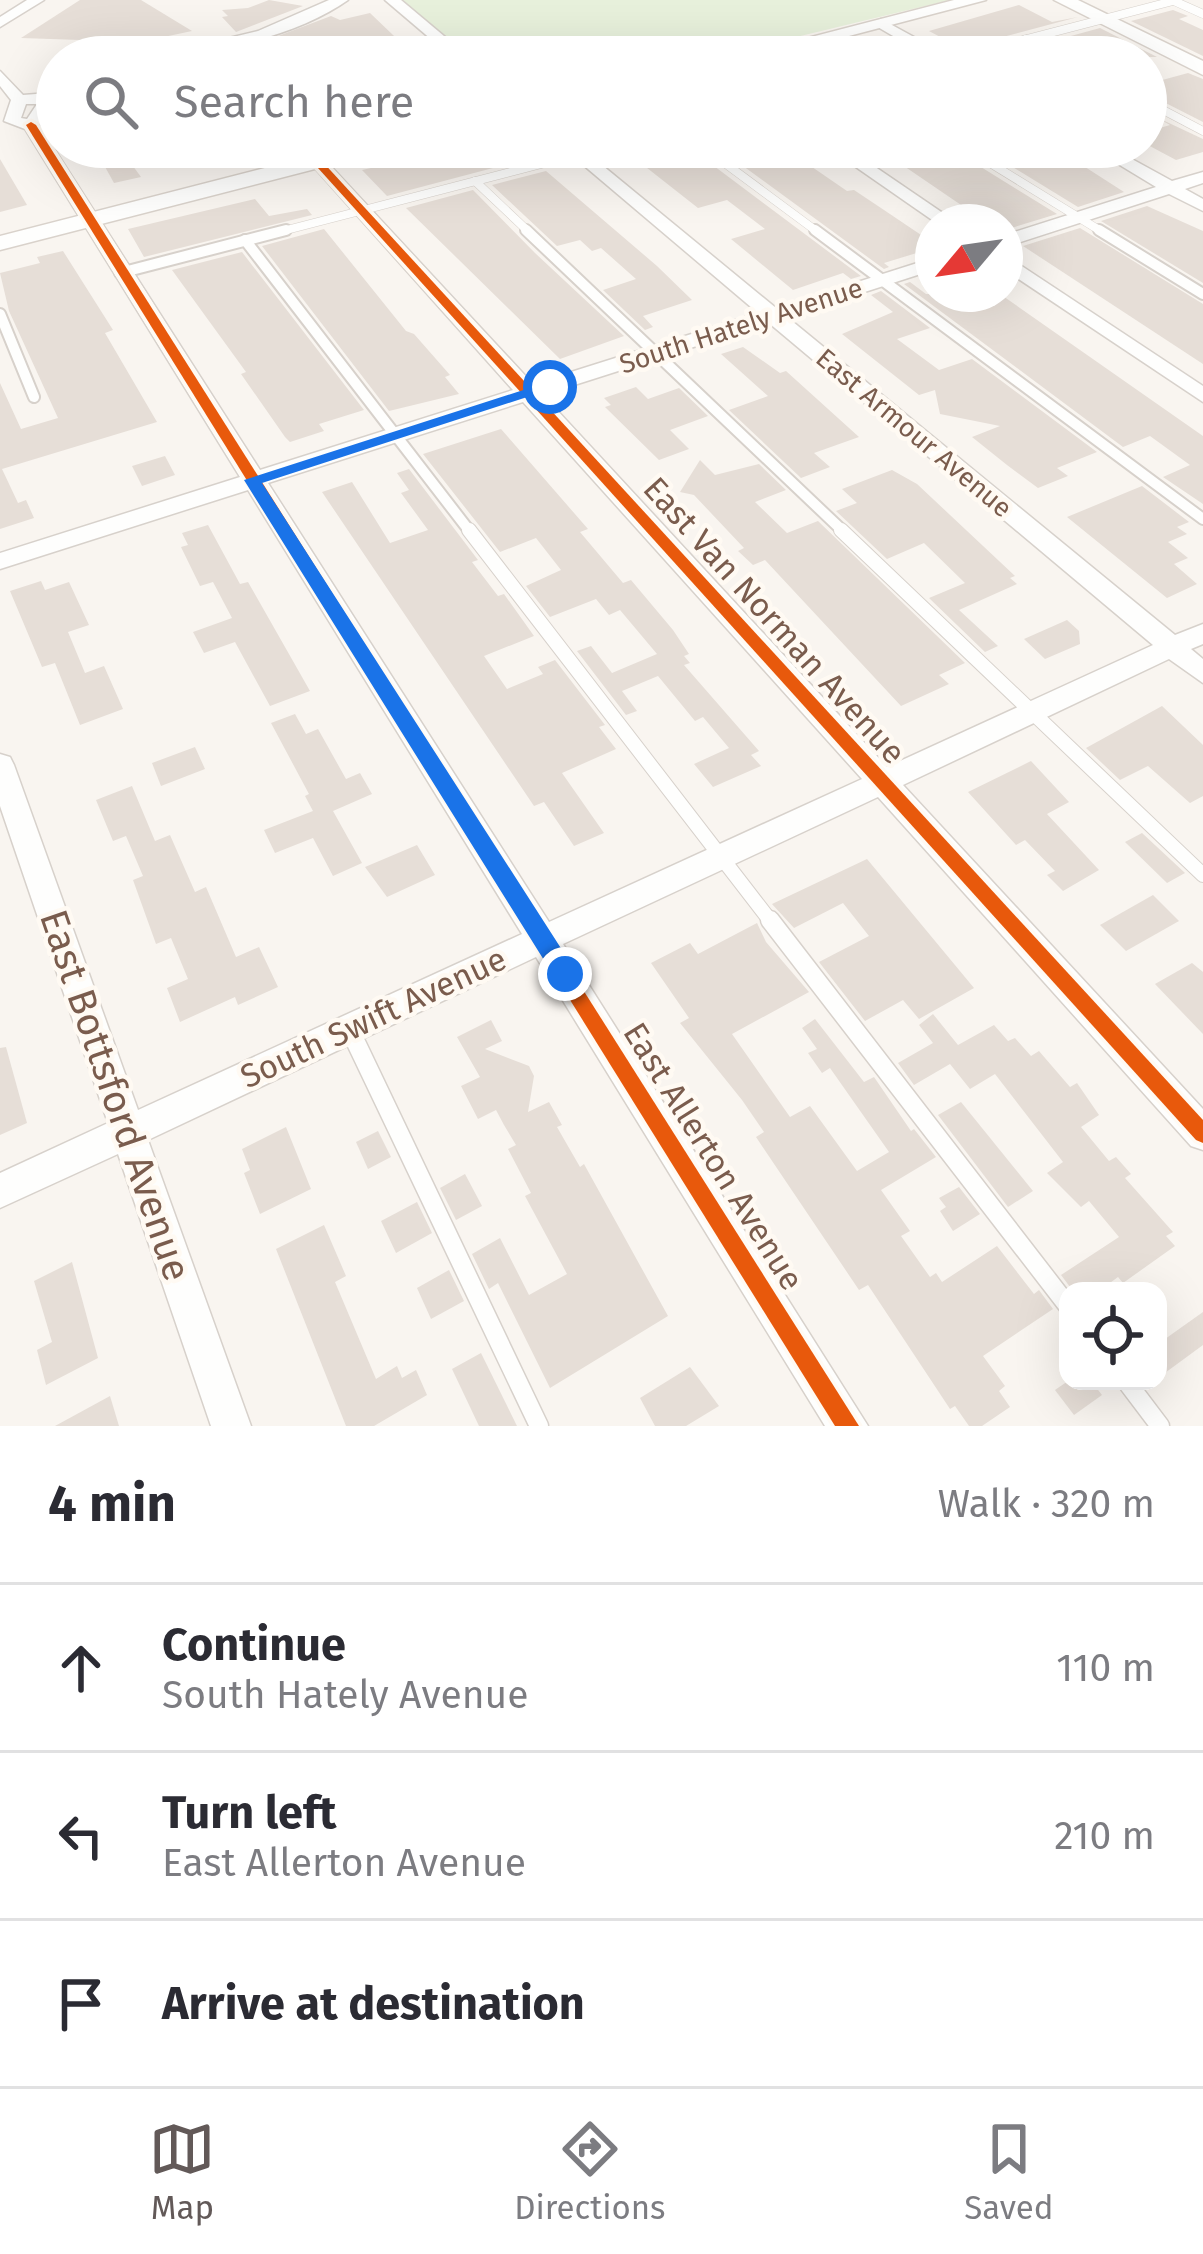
<!DOCTYPE html>
<meta charset="utf-8">
<style>
:root{--surface:#fff;--page:#f7f7f7;--text:#2b2b33;--muted:#7c7c81;--line:#e1e1e2;--accent:#625958}
body{margin:0;font-family:"Fira Sans",sans-serif;background:var(--page);color:var(--text)}
.controls{position:absolute;right:36px;bottom:36px;display:grid;overflow:hidden;border-radius:24px;box-shadow:0 12px 48px #0002}
.controls button{width:108px;height:108px;display:grid;place-items:center;padding:0;border:0;border-bottom:3px solid var(--line);background:var(--surface);color:var(--text);font:60px sans-serif}
.compass{position:absolute;left:915px;top:204px;width:108px;height:108px;border-radius:50%;background:var(--surface);box-shadow:0 12px 48px #0002;rotate:241deg}
.stop{position:absolute;width:36px;height:36px;margin:-27px;border:9px solid #1a73e8;border-radius:50%;background:#fff}
.stop.end{background:#1a73e8;border-color:#fff;box-shadow:0 3px 12px #0008}
.list{margin:0;padding:0;list-style:none}
h2{display:flex;justify-content:space-between;align-items:center;height:156px;margin:0;padding:0 48px;font-size:51px}
h2 small{font-size:39px;font-weight:400;color:var(--muted)}
.list li{display:grid;grid-template-columns:78px 1fr auto;gap:36px;align-items:center;box-sizing:border-box;height:168px;padding:0 48px;border-top:3px solid var(--line)}
.list b{display:block;font-size:45px;white-space:nowrap}
.list p{margin:0;font-size:39px;white-space:nowrap;color:var(--muted)}
.list em{font-size:39px;font-style:normal;color:var(--muted)}
.icon{flex:none;width:66px;height:66px;fill:none;stroke:currentColor;stroke-width:2;stroke-linecap:round;stroke-linejoin:round}
.map{position:relative;flex:none;width:1203px;height:1426px;overflow:hidden}
.search{position:absolute;background:var(--surface);box-shadow:0 12px 48px #0002;left:36px;right:36px;top:36px;height:132px;display:flex;align-items:center;gap:30px;box-sizing:border-box;padding:0 42px;border-radius:66px;color:var(--muted);font-size:45px}
.sheet{height:660px;background:var(--surface)}
nav{display:flex;justify-content:space-around;align-items:center;box-sizing:border-box;height:168px;border-top:3px solid var(--line);background:var(--surface);font-size:33px;color:var(--muted)}
nav a{display:grid;justify-items:center;gap:6px}
nav .on{color:var(--accent)}
.map>svg:first-child{display:block}
</style>
<div class="map">
<svg width="1203" height="1426" viewBox="0 0 1203 1426">
<rect width="100%" height="100%" fill="#f9f5f0"/>
<path fill="#e7f0db" d="M 402,0 L 950,0 L 713,57 L 471,57 Z"/>
<g fill="#e6ded7">
<path d="M 80,0 L 141,0 L 192,31 L 140,42 L 21,38 Z"/>
<path d="M 269,0 L 303,6 L 236,32 L 222,17 L 228,16 L 222,10 L 248,8 Z"/>
<path d="M 1019,5 L 1052,22 L 1078,17 L 961,48 L 929,31 Z"/>
<path d="M 1173,10 L 1188,16 L 1179,19 L 1203,30 L 1203,56 L 1131,21 Z"/>
<path d="M 370,13 L 416,57 L 382,57 L 366,43 L 329,57 L 263,57 L 252,46 L 331,16 L 340,20 Z"/>
<path d="M 1100,28 L 1157,57 L 1069,57 L 1049,42 Z"/>
<path d="M 1188,73 L 1203,79 L 1203,122 L 1146,93 L 1146,87 L 1155,82 Z"/>
<path d="M 1154,116 L 1203,139 L 1203,152 L 1176,160 L 1146,144 L 1146,132 L 1170,125 Z"/>
<path d="M 94,147 L 119,147 L 141,177 L 114,183 Z"/>
<path d="M 465,147 L 498,147 L 512,159 L 531,158 L 387,196 L 362,170 Z"/>
<path d="M 717,147 L 783,147 L 847,191 L 854,190 L 884,210 L 933,243 L 933,248 L 884,263 L 889,267 L 884,269 Z"/>
<path d="M 876,147 L 956,147 L 960,154 L 1057,214 L 1005,230 L 1005,222 L 986,222 Z"/>
<path d="M 980,147 L 1054,147 L 1124,192 L 1078,207 Z"/>
<path d="M 695,149 L 698,154 L 861,276 L 851,279 L 843,273 L 793,290 L 731,239 L 765,229 L 727,200 L 698,208 L 642,164 Z"/>
<path d="M 0,159 L 27,205 L 0,212 Z"/>
<path d="M 546,171 L 657,266 L 692,300 L 643,316 L 653,327 L 645,330 L 603,290 L 636,279 L 601,248 L 592,251 L 580,240 L 557,246 L 492,185 Z"/>
<path d="M 473,190 L 535,253 L 624,336 L 560,359 L 406,208 Z"/>
<path d="M 255,199 L 269,216 L 307,209 L 312,215 L 144,257 L 128,229 Z"/>
<path d="M 1147,206 L 1203,231 L 1203,283 L 1101,221 Z"/>
<path d="M 1080,228 L 1203,304 L 1203,364 L 1023,246 Z"/>
<path d="M 324,229 L 406,331 L 414,334 L 450,375 L 445,377 L 459,394 L 389,411 L 262,246 Z"/>
<path d="M 63,251 L 113,330 L 105,333 L 157,422 L 2,469 L 18,503 L 26,500 L 34,518 L 0,529 L 0,383 L 21,429 L 58,418 L 9,311 L 0,273 L 40,263 L 37,257 Z"/>
<path d="M 242,252 L 364,410 L 319,424 L 324,431 L 290,442 L 285,437 L 241,374 L 246,372 L 172,270 Z"/>
<path d="M 910,282 L 926,294 L 1000,294 L 1203,436 L 1203,504 L 1163,477 L 1190,465 L 1150,436 L 1123,447 L 904,284 Z"/>
<path d="M 881,291 L 930,328 L 897,339 L 939,370 L 972,359 L 1097,452 L 1057,468 L 1068,476 L 1038,488 L 1007,465 L 972,437 L 1000,426 L 940,414 L 935,390 L 919,395 L 842,334 L 893,312 L 871,295 Z"/>
<path d="M 743,347 L 780,373 L 786,371 L 859,437 L 814,453 L 830,467 L 801,478 L 729,410 L 768,396 L 721,354 Z"/>
<path d="M 636,387 L 648,399 L 679,388 L 708,416 L 670,430 L 689,449 L 659,460 L 605,407 L 611,405 L 604,398 Z"/>
<path d="M 501,429 L 588,529 L 580,532 L 623,583 L 631,580 L 673,630 L 689,654 L 684,656 L 690,663 L 684,665 L 759,751 L 751,755 L 761,766 L 713,787 L 694,764 L 729,748 L 703,717 L 695,721 L 658,676 L 622,691 L 637,711 L 626,715 L 577,651 L 591,646 L 612,673 L 657,654 L 620,610 L 609,615 L 596,599 L 550,617 L 526,586 L 561,570 L 536,538 L 500,552 L 423,454 Z"/>
<path d="M 165,456 L 175,475 L 142,486 L 132,466 Z"/>
<path d="M 700,460 L 715,475 L 759,464 L 786,490 L 755,502 L 787,533 L 818,521 L 965,663 L 939,675 L 949,684 L 901,706 L 765,560 L 753,565 L 738,551 L 744,548 L 694,495 L 680,492 Z"/>
<path d="M 409,469 L 478,560 L 472,562 L 498,596 L 504,594 L 534,636 L 484,656 L 507,689 L 543,674 L 538,667 L 555,660 L 605,725 L 599,727 L 616,749 L 562,773 L 604,833 L 574,846 L 544,802 L 534,806 L 322,492 L 352,482 L 390,543 L 428,530 L 401,493 L 409,490 L 397,473 Z"/>
<path d="M 892,470 L 917,484 L 1015,576 L 1010,578 L 1017,584 L 959,610 L 998,646 L 985,652 L 929,598 L 965,583 L 924,543 L 887,559 L 836,511 L 857,503 L 842,489 Z"/>
<path d="M 1142,486 L 1189,522 L 1177,527 L 1187,534 L 1168,542 L 1188,558 L 1174,564 L 1197,584 L 1167,598 L 1067,517 Z"/>
<path d="M 208,525 L 240,584 L 248,582 L 310,691 L 270,706 L 235,642 L 204,653 L 193,632 L 232,618 L 213,582 L 200,586 L 181,547 L 188,545 L 182,533 Z"/>
<path d="M 41,581 L 45,590 L 69,582 L 89,625 L 68,632 L 85,673 L 104,666 L 123,709 L 80,725 L 55,663 L 42,667 L 10,591 Z"/>
<path d="M 1067,620 L 1079,631 L 1080,644 L 1045,659 L 1024,639 Z"/>
<path d="M 1162,706 L 1203,745 L 1203,796 L 1190,803 L 1148,766 L 1120,780 L 1086,748 Z"/>
<path d="M 295,714 L 306,734 L 318,729 L 346,779 L 360,773 L 372,794 L 333,811 L 362,863 L 333,876 L 313,838 L 275,853 L 264,830 L 313,811 L 305,796 L 309,794 L 271,723 Z"/>
<path d="M 195,747 L 205,769 L 161,786 L 152,763 Z"/>
<path d="M 1031,761 L 1069,802 L 1047,814 L 1099,870 L 1063,891 L 1047,875 L 1055,871 L 1025,840 L 1016,845 L 968,792 Z"/>
<path d="M 132,786 L 155,841 L 170,835 L 195,892 L 206,887 L 236,957 L 259,947 L 278,987 L 238,1005 L 235,997 L 180,1022 L 167,988 L 188,979 L 171,938 L 156,944 L 133,880 L 143,876 L 126,836 L 113,841 L 96,800 Z"/>
<path d="M 1142,833 L 1185,873 L 1167,883 L 1125,842 Z"/>
<path d="M 417,845 L 435,875 L 387,897 L 365,867 Z"/>
<path d="M 867,859 L 974,988 L 919,1019 L 903,1000 L 865,1021 L 819,962 L 869,936 L 843,903 L 794,928 L 772,904 Z"/>
<path d="M 1153,895 L 1179,921 L 1126,951 L 1100,925 Z"/>
<path d="M 757,923 L 766,942 L 809,992 L 732,1034 L 790,1117 L 810,1106 L 857,1171 L 889,1152 L 830,1068 L 822,1073 L 808,1053 L 817,1049 L 802,1028 L 815,1019 L 864,1082 L 874,1077 L 911,1131 L 914,1129 L 936,1157 L 881,1190 L 910,1231 L 901,1236 L 930,1277 L 936,1273 L 942,1282 L 997,1246 L 1034,1294 L 1039,1290 L 1053,1309 L 983,1356 L 1005,1386 L 999,1391 L 1010,1407 L 982,1426 L 969,1426 L 955,1406 L 950,1409 L 868,1285 L 859,1290 L 756,1137 L 764,1132 L 742,1100 L 680,1023 L 689,1018 L 651,963 L 690,943 L 698,954 Z"/>
<path d="M 1192,963 L 1203,972 L 1203,1034 L 1155,984 Z"/>
<path d="M 933,1014 L 958,1045 L 994,1025 L 1008,1041 L 1015,1038 L 1031,1056 L 1039,1051 L 1070,1087 L 1077,1083 L 1099,1115 L 1081,1127 L 1109,1161 L 1116,1157 L 1131,1174 L 1125,1178 L 1173,1232 L 1166,1236 L 1175,1246 L 1123,1283 L 1118,1277 L 1099,1291 L 1073,1291 L 1061,1275 L 1119,1237 L 1089,1201 L 1081,1207 L 1047,1173 L 1063,1162 L 995,1074 L 970,1089 L 950,1064 L 914,1085 L 898,1063 L 933,1043 L 919,1025 Z"/>
<path d="M 491,1020 L 502,1041 L 485,1049 L 529,1066 L 534,1076 L 528,1112 L 549,1102 L 562,1125 L 557,1127 L 580,1167 L 584,1164 L 668,1316 L 550,1388 L 498,1283 L 489,1289 L 472,1254 L 500,1238 L 529,1295 L 567,1274 L 525,1196 L 531,1193 L 508,1149 L 516,1145 L 504,1125 L 496,1110 L 478,1119 L 461,1086 L 480,1077 L 457,1037 Z"/>
<path d="M 6,1047 L 27,1123 L 0,1135 L 0,1048 Z"/>
<path d="M 961,1102 L 1033,1191 L 1008,1207 L 938,1115 Z"/>
<path d="M 286,1127 L 311,1189 L 260,1214 L 244,1173 L 250,1170 L 242,1149 Z"/>
<path d="M 378,1131 L 391,1157 L 368,1169 L 356,1142 Z"/>
<path d="M 465,1174 L 482,1206 L 456,1220 L 440,1188 Z"/>
<path d="M 959,1187 L 980,1214 L 953,1231 L 940,1211 L 946,1207 L 939,1198 Z"/>
<path d="M 417,1202 L 432,1233 L 396,1253 L 381,1221 Z"/>
<path d="M 324,1225 L 346,1276 L 335,1282 L 376,1379 L 397,1366 L 402,1378 L 416,1370 L 427,1395 L 374,1426 L 346,1426 L 276,1249 Z"/>
<path d="M 72,1262 L 98,1358 L 46,1385 L 37,1350 L 52,1342 L 34,1281 Z"/>
<path d="M 449,1270 L 464,1301 L 431,1319 L 417,1288 Z"/>
<path d="M 1203,1312 L 1203,1345 L 1158,1378 L 1158,1344 Z"/>
<path d="M 481,1353 L 517,1426 L 479,1426 L 452,1369 Z"/>
<path d="M 690,1367 L 719,1406 L 686,1426 L 655,1426 L 640,1398 Z"/>
<path d="M 1068,1381 L 1091,1381 L 1102,1395 L 1074,1415 L 1055,1390 Z"/>
<path d="M 110,1396 L 119,1426 L 55,1426 Z"/>
</g>
<g fill="none" stroke-linecap="round" stroke-linejoin="round">
<defs>
<g id="service-far3">
<path d="M 1174,1 L 1203,14"/>
<path d="M 1026,39 L 1061,57"/>
<path d="M 958,57 L 1177,0"/>
<path d="M 1146,101 L 1203,131"/>
<path d="M 703,147 L 819,233"/>
<path d="M 964,147 L 1104,233"/>
<path d="M 475,181 L 530,233"/>
<path d="M 275,233 L 607,147"/>
</g>
<g id="service-far2">
<path d="M 526,230 L 845,533"/>
<path d="M 815,230 L 1203,519"/>
<path d="M 1099,230 L 1203,294"/>
<path d="M 245,240 L 471,533"/>
<path d="M 120,273 L 286,230"/>
<path d="M 0,314 L 34,397"/>
</g>
<g id="service-far1">
<path d="M 469,530 L 772,923"/>
<path d="M 841,530 L 1203,875"/>
</g>
<g id="service">
<path d="M 770,920 L 1068,1306"/>
<path d="M 350,1030 L 539,1426"/>
<path d="M 1126,1381 L 1160,1426"/>
</g>
<g id="minor">
<path d="M 27,0 L 44,0 L 0,27 L 0,17 Z"/>
<path d="M 329,0 L 348,0 C 299,35 209,57 149,57 L 258,31 Z"/>
<path d="M 385,0 L 401,0 L 469,57 L 452,57 Z"/>
<path d="M 881,19 L 945,54 L 948,57 L 929,57 L 876,26 L 874,23 Z"/>
<path d="M 0,71 L 23,95 L 49,93 L 57,98 L 39,125 L 260,470 L 513,390 L 296,147 L 313,147 L 533,384 L 758,313 L 562,147 L 580,147 L 776,308 L 933,258 L 933,270 L 787,317 L 1175,635 L 1203,624 L 1203,644 L 1191,649 L 1203,659 L 1203,683 L 1169,659 L 903,785 L 1203,1109 L 1203,1150 L 1191,1146 L 878,797 L 563,944 L 868,1426 L 825,1426 L 536,957 L 148,1140 L 251,1426 L 211,1426 L 118,1154 L 0,1208 L 0,1173 L 108,1123 L 0,806 L 0,754 L 10,757 L 14,765 L 138,1110 L 522,934 L 248,490 L 0,569 L 0,553 L 240,477 L 25,129 L 4,121 L 11,100 L 0,86 ZM 26,104 L 37,104 L 27,119 L 21,118 ZM 769,323 L 1153,645 L 887,767 L 543,395 ZM 523,402 L 862,779 L 549,922 L 268,483 Z"/>
<path d="M 827,147 L 846,147 L 956,222 L 935,222 Z"/>
<path d="M 1090,147 L 1110,147 L 1172,181 L 1203,172 L 1203,183 L 1185,189 L 1203,199 L 1203,211 L 1169,194 L 1005,247 L 1005,235 L 1156,187 Z"/>
<path d="M 1005,255 L 1203,386 L 1203,402 L 1005,270 Z"/>
</g>
<g id="secondary">
<path d="M 954,0 L 986,0 L 769,57 L 734,57 Z"/>
<path d="M 1054,0 L 1078,0 L 1203,61 L 1203,75 Z"/>
<path d="M 347,147 L 384,147 L 381,152 L 0,250 L 0,236 Z"/>
</g>
</defs>
<use href="#service-far3" stroke="#d7d1cb" stroke-width="9"/>
<use href="#service-far2" stroke="#d7d1cb" stroke-width="14"/>
<use href="#service-far1" stroke="#d7d1cb" stroke-width="16"/>
<use href="#service" stroke="#d7d1cb" stroke-width="21"/>
<use href="#minor" stroke="#d7d1cb" stroke-width="3"/>
<use href="#secondary" stroke="#d9d2cb" stroke-width="3"/>
<path stroke="#dcd5d0" stroke-width="3" stroke-dasharray="1.5 6" stroke-linecap="butt" d="M 254,57 L 261,55"/>
<use href="#service-far3" stroke="#fefefd" stroke-width="8"/>
<use href="#service-far2" stroke="#fefefd" stroke-width="10"/>
<use href="#service-far1" stroke="#fefefd" stroke-width="14"/>
<use href="#service" stroke="#fefefd" stroke-width="18"/>
<use href="#minor" fill="#fefefd" fill-rule="evenodd"/>
<use href="#secondary" fill="#fefefd" fill-rule="evenodd"/>
<defs>
<g id="cycleway">
<path d="M 31,122 L 36,125 L 859,1426 L 835,1426 L 26,125 Z"/>
<path d="M 299,147 L 309,147 L 1203,1120 L 1203,1143 L 1196,1140 Z"/>
</g>
</defs>
<use href="#cycleway" stroke="#fffaf3" stroke-width="7"/>
<use href="#cycleway" fill="#e8590c" fill-rule="evenodd"/>
</g>
<path fill="#1a73e8" d="M 545,383 L 558,387 L 262,483 L 573,967 L 573,981 L 557,981 L 244,480 Z"/>
<g text-anchor="middle" stroke-width="9" stroke-linejoin="round" paint-order="stroke">
<g font-size="27" fill="#7a5c4d" stroke="#fffaf3">
<text transform="translate(741 326) rotate(-18)" y="9">South Hately Avenue</text>
<text transform="translate(914 433) rotate(40)" y="9">East Armour Avenue</text>
</g>
<g font-size="33" fill="#7a5c4d" stroke="#fffaf3">
<text transform="translate(775 620) rotate(48)" y="12">East Van Norman Avenue</text>
<text transform="translate(373 1017) rotate(-25)" y="12">South Swift Avenue</text>
<text transform="translate(714 1156) rotate(58)" y="12">East Allerton Avenue</text>
</g>
<g font-size="39" fill="#7a5c4d" stroke="#fffaf3">
<text transform="translate(116 1095) rotate(71)" y="14">East Bottsford Avenue</text>
</g>
</g>
</svg>
<div class="controls">
<button><svg class="icon" aria-label="locate" viewBox="0 0 24 24"><circle cx="12" cy="12" r="6"/><path d="M12 2v4M12 18v4M2 12h4M18 12h4"/></svg></button>
</div>
<svg class="compass" viewBox="-18 -18 36 36"><path d="M0-13l5 13h-10z" fill="#e53935"/><path d="M0 13l5-13h-10z" fill="#7c7c81"/></svg>
<div class="stop" style="left:550px;top:387px"></div>
<div class="stop end" style="left:565px;top:974px"></div>
<div class="search"><svg class="icon" aria-label="search" viewBox="0 0 24 24"><circle cx="10" cy="10" r="6"/><path d="M15 15l6 6"/></svg>Search here</div>
</div>
<section class="sheet">
<h2>4 min<small>Walk · 320 m</small></h2>
<ul class="list">
<li><svg class="icon" aria-label="ahead" viewBox="0 0 24 24"><path d="M12 20V5M6 11l6-6 6 6"/></svg><div><b>Continue</b><p>South Hately Avenue</p></div><em>110 m</em></li>
<li><svg class="icon" aria-label="left" viewBox="0 0 24 24"><path d="M17 20v-9H6M10 6l-5 5 5 5"/></svg><div><b>Turn left</b><p>East Allerton Avenue</p></div><em>210 m</em></li>
<li><svg class="icon" aria-label="arrive" viewBox="0 0 24 24"><path d="M6 21V4h12l-3 4 3 4H6"/></svg><div><b>Arrive at destination</b></div></li>
</ul>
</section>
<nav>
<a class="on"><svg class="icon" aria-label="map" viewBox="0 0 24 24"><path d="M3 6l6-2 6 2 6-2v14l-6 2-6-2-6 2zM9 4v14M15 6v14"/></svg>Map</a>
<a><svg class="icon" aria-label="directions" viewBox="0 0 24 24"><path d="M12 3l9 9-9 9-9-9zM9 14v-3h6M13 9l2 2-2 2"/></svg>Directions</a>
<a><svg class="icon" aria-label="saved" viewBox="0 0 24 24"><path d="M7 4h10v16l-5-4-5 4z"/></svg>Saved</a>
</nav>
